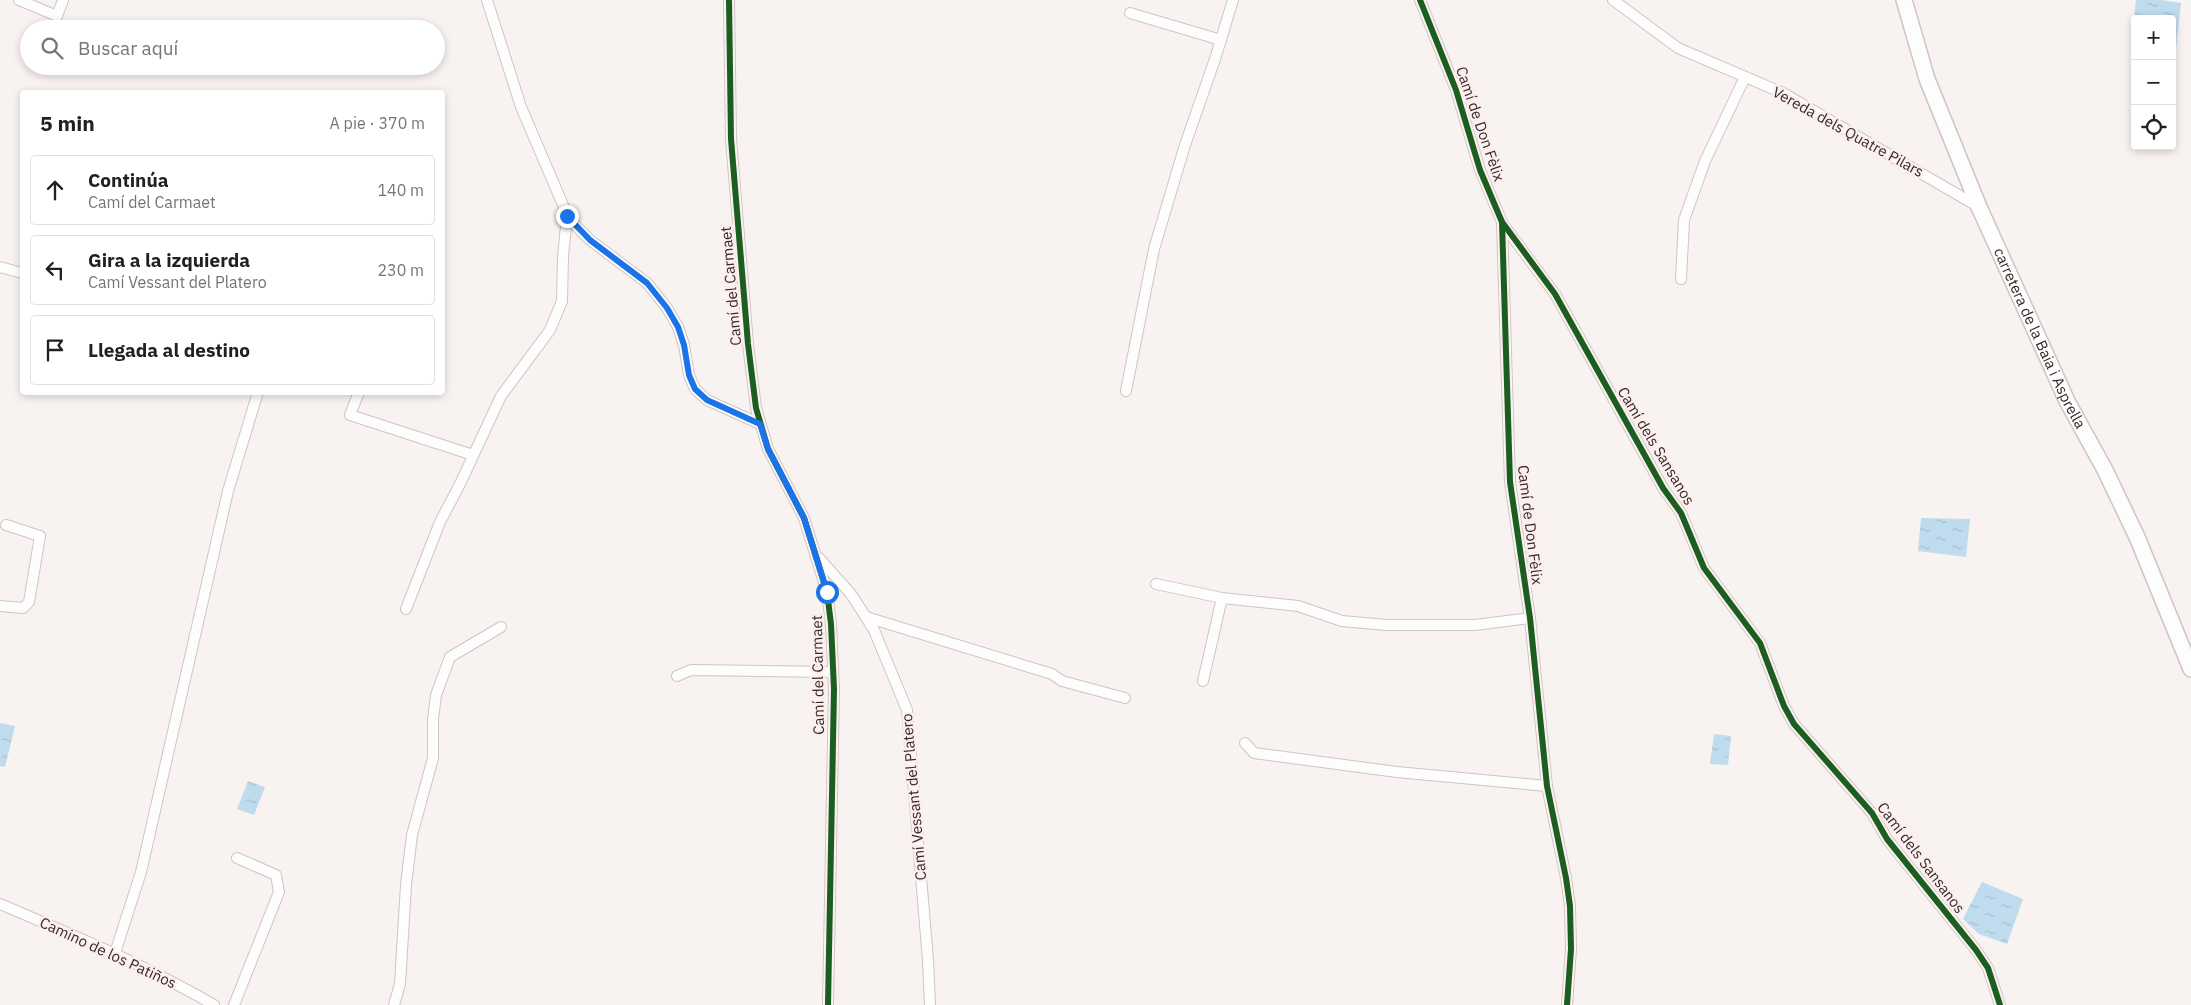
<!DOCTYPE html>
<html lang="es">
<meta charset="utf-8">
<style>
:root{--surface:#fff;--page:#f6f6f6;--text:#202124;--muted:#757577;--line:#e0e0e0}
body{margin:0;font-family:"IBM Plex Sans",sans-serif;background:var(--page);color:var(--text)}
.controls{position:absolute;right:15px;top:15px;display:grid;overflow:hidden;border-radius:5px;box-shadow:0 2px 8px #0003}
.controls button{width:45px;height:45px;display:grid;place-items:center;padding:0;border:0;border-bottom:1px solid var(--line);background:var(--surface);color:var(--text);font:25px sans-serif}
.stop{position:absolute;width:15px;height:15px;margin:-11px;border:4px solid #1a73e8;border-radius:50%;background:#fff}
.stop.end{background:#1a73e8;border-color:#fff;box-shadow:0 1px 5px #0008}
.list{margin:0;padding:0;list-style:none}
h2{display:flex;justify-content:space-between;align-items:center;height:65px;margin:0;padding:0 20px;font-size:21px}
h2 small{font-size:16px;font-weight:400;color:var(--muted)}
.list li{display:grid;grid-template-columns:32px 1fr auto;gap:15px;align-items:center;box-sizing:border-box;height:70px;margin:0 10px 10px;padding:0 10px;border:1px solid var(--line);border-radius:5px}
.list b{display:block;font-size:19px;white-space:nowrap}
.list p{margin:0;font-size:16px;white-space:nowrap;color:var(--muted)}
.list em{font-size:16px;font-style:normal;color:var(--muted)}
.icon{flex:none;width:28px;height:28px;fill:none;stroke:currentColor;stroke-width:2;stroke-linecap:round;stroke-linejoin:round}
.map{position:relative;flex:none;width:2191px;height:1005px;overflow:hidden}
.search{position:absolute;background:var(--surface);box-shadow:0 2px 8px #0003;left:20px;top:20px;width:425px;height:55px;display:flex;align-items:center;gap:12px;box-sizing:border-box;padding:0 18px;border-radius:28px;color:var(--muted);font-size:19px}
.panel{position:absolute;background:var(--surface);box-shadow:0 2px 8px #0003;left:20px;top:90px;width:425px;height:305px;border-radius:5px}
.map>svg:first-child{display:block}
</style>
<div class="map">
<svg width="2191" height="1005" viewBox="0 0 2191 1005">
<defs>
<pattern id="water-ripples" width="26" height="14" patternUnits="userSpaceOnUse" patternTransform="scale(1.25)"><rect width="26" height="14" fill="#bfdcee"/><path d="M2 4q2-2 4 0t4 0M15 11q2-2 4 0t4 0" fill="none" stroke="#a5bdcc"/></pattern>
</defs>
<rect width="100%" height="100%" fill="#f8f2f0"/>
<g fill="url(#water-ripples)">
<path d="M 2136,0 L 2161,0 L 2181,3 L 2176,48 L 2172,47 L 2172,19 L 2135,19 L 2135,40 L 2132,39 Z"/>
<path d="M 1921,518 L 1970,519 L 1966,557 L 1918,551 Z"/>
<path d="M 0,723 L 15,726 L 5,767 L 0,766 Z"/>
<path d="M 1714,734 L 1731,736 L 1728,765 L 1710,764 Z"/>
<path d="M 248,781 L 265,787 L 254,815 L 237,809 Z"/>
<path d="M 1982,882 L 2023,899 L 2007,944 L 1979,934 L 1963,919 Z"/>
</g>
<g fill="none" stroke-linecap="round" stroke-linejoin="round">
<defs>
<g id="minor">
<path d="M 19,0 L 57,16 L 63,0"/>
<path d="M 487,0 L 521,107 L 569,219 L 590,240 L 647,283 L 667,308 L 678,327 L 684,345 L 689,375 L 695,389 L 707,400 L 760,424"/>
<path d="M 729,0 L 731,139 L 748,344 L 756,408 L 768,449 L 804,518 L 827,592 L 831,624 L 834,689 L 828,1005"/>
<path d="M 1420,0 L 1456,90 L 1480,170 L 1502,222 L 1510,482 L 1530,618 L 1547,786 L 1566,878 L 1570,906 L 1571,949 L 1567,1005"/>
<path d="M 1613,0 L 1678,48 L 1783,93 L 1979,207"/>
<path d="M 1130,13 L 1221,40"/>
<path d="M 1502,223 L 1555,294 L 1663,488 L 1681,513 L 1704,568 L 1760,643 L 1784,706 L 1794,724 L 1872,813 L 1887,839 L 1976,950 L 1988,968 L 2000,1005"/>
<path d="M 0,267 L 22,273"/>
<path d="M 1681,279 L 1684,220 L 1705,161 L 1745,77"/>
<path d="M 1126,391 L 1154,249 L 1185,145 L 1215,59 L 1233,0"/>
<path d="M 359,392 L 350,415 L 473,455"/>
<path d="M 819,558 L 851,594 L 874,630 L 907,710 L 928,960 L 930,1005"/>
<path d="M 1156,584 L 1222,598 L 1298,606 L 1342,621 L 1386,625 L 1475,625 L 1530,618"/>
<path d="M 0,606 L 23,608 L 29,602 L 40,536 L 6,525"/>
<path d="M 406,609 L 440,522 L 460,484 L 501,396 L 550,330 L 562,301 L 563,257 L 567,216"/>
<path d="M 866,617 L 1052,674 L 1062,681 L 1125,698"/>
<path d="M 677,676 L 691,670 L 833,672"/>
<path d="M 1203,681 L 1222,598"/>
<path d="M 1245,743 L 1254,753 L 1397,772 L 1547,786"/>
<path d="M 0,904 C 73,935 145,965 214,1005"/>
<path d="M 115,953 L 141,872 L 228,491 L 258,392"/>
<path d="M 234,1005 L 279,892 L 276,875 L 237,858"/>
<path d="M 394,1005 L 400,984 L 406,885 L 412,835 L 433,758 L 433,719 L 436,695 L 450,657 L 501,627"/>
</g>
<g id="secondary">
<path id="s1" d="M 1904,0 L 1927,79 L 1979,207 L 2067,401 L 2105,470 L 2137,537 L 2191,669"/>
</g>
</defs>
<use href="#minor" stroke="#cec5c4" stroke-width="12"/>
<use href="#secondary" stroke="#cec5c4" stroke-width="18"/>
<use href="#minor" stroke="#fefdfd" stroke-width="10"/>
<use href="#secondary" stroke="#fefdfd" stroke-width="15"/>
<defs>
<g id="cycleway">
<path d="M 729,0 L 731,139 L 748,344 L 756,408 L 768,449 L 804,518 L 827,592 L 831,624 L 834,689 L 828,1005"/>
<path d="M 1420,0 L 1456,90 L 1480,170 L 1502,222 L 1510,482 L 1530,618 L 1547,786 L 1566,878 L 1570,906 L 1571,949 L 1567,1005"/>
<path d="M 1502,222 L 1555,294 L 1663,488 L 1681,513 L 1704,568 L 1760,643 L 1784,706 L 1794,724 L 1872,813 L 1887,839 L 1976,950 L 1988,968 L 2000,1005"/>
</g>
</defs>
<use href="#cycleway" stroke="#fcefed" stroke-width="9"/>
<use href="#cycleway" stroke="#1b5e20" stroke-width="6"/>
</g>
<g fill="none" stroke-linecap="round" stroke-linejoin="round">
<path stroke="#1a73e8" stroke-width="6" d="M 567,216 L 590,240 L 647,283 L 667,308 L 678,327 L 684,345 L 689,375 L 695,389 L 707,400 L 760,424 L 768,449 L 804,518 L 827,592"/>
</g>
<g text-anchor="middle" stroke-width="5" stroke-linejoin="round" paint-order="stroke">
<g font-size="15" fill="#362a29" stroke="#fcefed">
<text transform="translate(1480 124) rotate(71)" y="5">Camí de Don Fèlix</text>
<text transform="translate(1848 132) rotate(29)" y="5">Vereda dels Quatre Pilars</text>
<text transform="translate(731 286) rotate(-95)" y="5">Camí del Carmaet</text>
<text dy="5" stroke="none"><textPath href="#s1" startOffset="365">carretera de la Baia i Asprella</textPath></text>
<text transform="translate(1656 446) rotate(59)" y="5">Camí dels Sansanos</text>
<text transform="translate(1530 525) rotate(83)" y="5">Camí de Don Fèlix</text>
<text transform="translate(818 675) rotate(-91)" y="5">Camí del Carmaet</text>
<text transform="translate(914 797) rotate(-95)" y="5">Camí Vessant del Platero</text>
<text transform="translate(1921 858) rotate(53)" y="5">Camí dels Sansanos</text>
<text transform="translate(108 953) rotate(25)" y="5">Camino de los Patiños</text>
</g>
</g>
</svg>
<div class="controls">
<button>+</button>
<button>−</button>
<button><svg class="icon" aria-label="locate" viewBox="0 0 24 24"><circle cx="12" cy="12" r="6"/><path d="M12 2v4M12 18v4M2 12h4M18 12h4"/></svg></button>
</div>
<div class="stop" style="left:827px;top:592px"></div>
<div class="stop end" style="left:567px;top:216px"></div>
<div class="search"><svg class="icon" aria-label="search" viewBox="0 0 24 24"><circle cx="10" cy="10" r="6"/><path d="M15 15l6 6"/></svg>Buscar aquí</div>
<section class="panel">
<h2>5 min<small>A pie · 370 m</small></h2>
<ul class="list">
<li><svg class="icon" aria-label="ahead" viewBox="0 0 24 24"><path d="M12 20V5M6 11l6-6 6 6"/></svg><div><b>Continúa</b><p>Camí del Carmaet</p></div><em>140 m</em></li>
<li><svg class="icon" aria-label="left" viewBox="0 0 24 24"><path d="M17 20v-9H6M10 6l-5 5 5 5"/></svg><div><b>Gira a la izquierda</b><p>Camí Vessant del Platero</p></div><em>230 m</em></li>
<li><svg class="icon" aria-label="arrive" viewBox="0 0 24 24"><path d="M6 21V4h12l-3 4 3 4H6"/></svg><div><b>Llegada al destino</b></div></li>
</ul>
</section>
</div>
